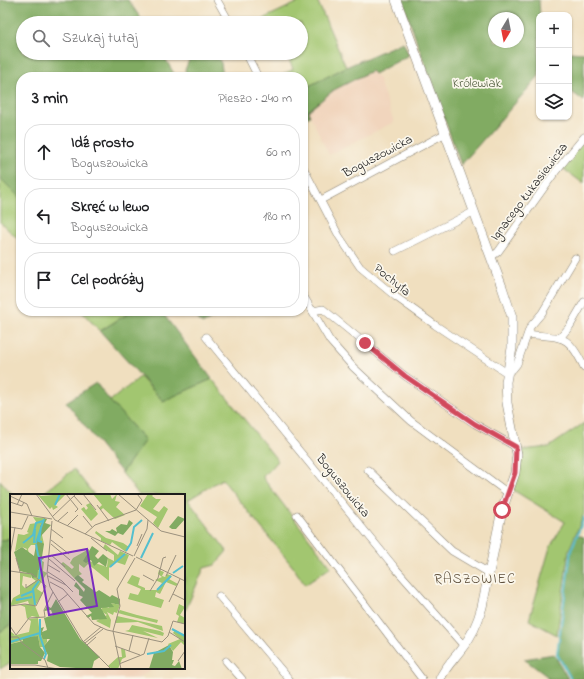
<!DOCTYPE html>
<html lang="pl">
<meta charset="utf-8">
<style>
:root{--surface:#fff;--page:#f2f2f2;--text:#202124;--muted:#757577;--line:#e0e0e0}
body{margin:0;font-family:"Indie Flower",sans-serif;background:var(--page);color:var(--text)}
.controls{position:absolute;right:12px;top:12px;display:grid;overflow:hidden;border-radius:8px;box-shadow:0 1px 3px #0004}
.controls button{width:36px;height:36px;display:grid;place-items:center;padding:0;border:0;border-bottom:1px solid var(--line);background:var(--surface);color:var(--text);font:20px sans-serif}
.compass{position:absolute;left:488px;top:12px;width:36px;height:36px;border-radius:50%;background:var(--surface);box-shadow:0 1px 3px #0004;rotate:190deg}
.stop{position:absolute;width:12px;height:12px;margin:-9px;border:3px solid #d1495b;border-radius:50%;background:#fff}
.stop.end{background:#d1495b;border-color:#fff;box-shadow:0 1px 4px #0008}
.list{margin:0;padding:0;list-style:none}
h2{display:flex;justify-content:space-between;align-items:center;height:52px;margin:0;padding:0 16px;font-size:17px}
h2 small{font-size:13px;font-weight:400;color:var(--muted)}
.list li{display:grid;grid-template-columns:26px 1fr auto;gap:12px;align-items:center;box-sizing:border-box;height:56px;margin:0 8px 8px;padding:0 8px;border:1px solid var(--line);border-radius:16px}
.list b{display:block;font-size:15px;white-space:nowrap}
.list p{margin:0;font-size:13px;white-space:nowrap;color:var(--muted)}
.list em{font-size:13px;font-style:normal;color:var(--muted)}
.icon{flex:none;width:22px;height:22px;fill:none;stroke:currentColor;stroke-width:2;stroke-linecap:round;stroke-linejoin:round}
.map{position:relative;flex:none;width:584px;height:679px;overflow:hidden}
.search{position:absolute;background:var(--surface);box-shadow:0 1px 3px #0004;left:16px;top:16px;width:292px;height:44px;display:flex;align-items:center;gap:10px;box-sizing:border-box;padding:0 14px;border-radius:22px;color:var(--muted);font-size:15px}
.panel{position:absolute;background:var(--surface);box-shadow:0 1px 3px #0004;left:16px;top:72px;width:292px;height:244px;border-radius:16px}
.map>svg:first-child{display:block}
</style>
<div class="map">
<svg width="584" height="679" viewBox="0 0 584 679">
<rect width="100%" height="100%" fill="#fbf7ec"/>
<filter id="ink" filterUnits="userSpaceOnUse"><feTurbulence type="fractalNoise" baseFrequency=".025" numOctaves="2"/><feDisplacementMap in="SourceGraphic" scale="8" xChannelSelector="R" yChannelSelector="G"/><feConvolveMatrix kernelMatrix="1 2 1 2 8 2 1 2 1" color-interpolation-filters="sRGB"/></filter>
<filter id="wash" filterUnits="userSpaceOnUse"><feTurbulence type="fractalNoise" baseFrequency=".012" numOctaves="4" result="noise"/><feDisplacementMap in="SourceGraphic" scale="16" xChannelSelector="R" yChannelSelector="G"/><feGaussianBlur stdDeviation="0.9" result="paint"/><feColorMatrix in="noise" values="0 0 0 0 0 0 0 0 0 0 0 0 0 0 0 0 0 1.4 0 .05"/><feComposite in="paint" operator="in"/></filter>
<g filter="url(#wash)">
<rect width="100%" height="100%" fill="#f0dfbf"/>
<g fill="#f1d5bd">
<path d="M 371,71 L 378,78 L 394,122 L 329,155 L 308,111 L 334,90 Z"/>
<path d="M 59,668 L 149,668 L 150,670 L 137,679 L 43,679 Z"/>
</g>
<g fill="#a2c66f" stroke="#5f7146">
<path d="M 303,0 L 317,0 L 346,67 L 303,89 L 303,77 L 279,77 L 293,69 L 286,53 L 301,53 L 301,23 L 254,23 Z"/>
<path d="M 584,140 L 584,184 L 561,167 Z"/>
<path d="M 0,178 L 21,199 L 21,242 L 0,222 Z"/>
<path d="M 81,311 L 128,311 L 129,313 L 100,331 Z"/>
<path d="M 140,377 L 163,401 L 212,379 L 278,461 L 266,474 L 264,474 L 263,478 L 331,567 L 305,585 L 293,567 L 222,479 L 188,500 L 227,551 L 215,565 L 204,568 L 186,609 L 184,611 L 184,495 L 139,495 L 122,473 L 145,440 L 110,401 Z"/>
<path d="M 584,423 L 584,514 L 569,550 L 557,635 L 529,620 L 550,547 L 565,522 L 513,490 L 521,463 L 522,450 L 549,447 Z"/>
<path d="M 74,469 L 94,495 L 41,495 Z"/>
<path d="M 0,480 L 13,495 L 11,495 L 11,538 L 0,541 Z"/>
<path d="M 11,624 L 11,662 L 0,669 L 0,632 Z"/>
</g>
<g fill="#81ab62" stroke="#4e643f" fill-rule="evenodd">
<path d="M 0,0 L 128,0 L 144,23 L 23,23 L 23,53 L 162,53 L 176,77 L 21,77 L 21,199 L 0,178 Z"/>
<path d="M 402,0 L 539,0 L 540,15 L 539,15 L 539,76 L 461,165 ZM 494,18 L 518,18 L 518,42 L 494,42 Z"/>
<path d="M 403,42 L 409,55 L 374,74 L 371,71 L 334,90 L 308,111 L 310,116 L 303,120 L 303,89 L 346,67 Z"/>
<path d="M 569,52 L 584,53 L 584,101 L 569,90 Z"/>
<path d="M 192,53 L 215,53 L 221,63 L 223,77 L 187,77 L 185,70 Z"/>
<path d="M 128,311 L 161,311 L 212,379 L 163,401 L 100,331 L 129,313 Z"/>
<path d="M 192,311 L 220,311 L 224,312 L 202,324 Z"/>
<path d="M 96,383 L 110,401 L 145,440 L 122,473 L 66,402 Z"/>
<path d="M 577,535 L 584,537 L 584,679 L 571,679 L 557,654 L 571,550 Z"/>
<path d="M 11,538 L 11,624 L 0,632 L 0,541 Z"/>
<path d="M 554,654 L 568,679 L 547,679 L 548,677 L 524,659 Z"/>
</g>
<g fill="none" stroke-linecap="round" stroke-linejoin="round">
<path stroke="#54bfce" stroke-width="2" d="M 571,679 L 557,654 L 571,550 L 584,518"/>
</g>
</g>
<g filter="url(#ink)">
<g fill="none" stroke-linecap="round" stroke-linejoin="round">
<defs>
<g id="minor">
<path d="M 217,0 L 230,23"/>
<path d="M 246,53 L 258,77"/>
<path d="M 303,167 L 339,236 L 360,267 L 396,297 L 435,325 L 507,373 L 513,369 L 517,364 L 530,327 L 542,313 L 575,258"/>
<path d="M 321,200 L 446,133"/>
<path d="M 395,251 L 473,212"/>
<path d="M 491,257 L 498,252 L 556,171 L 584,137"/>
<path d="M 303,295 L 330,341 L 353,367 L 411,421 L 508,493"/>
<path d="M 313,311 L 323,309 L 405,376 L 475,424 L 516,447"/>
<path d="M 528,334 C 563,339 567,332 584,367"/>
<path d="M 206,337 L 396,569 L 464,646"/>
<path d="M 560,338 L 570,326 L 584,302"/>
<path d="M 368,470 L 452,551 L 489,573"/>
<path d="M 297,515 L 422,679"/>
<path d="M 219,596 L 289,679"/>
<path d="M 226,661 L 242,679"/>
</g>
<path id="tertiary" d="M 396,0 L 502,287 L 512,317 L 512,348 L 506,382 L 507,403 L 517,454 L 515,473 L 502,510 L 482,607 C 478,622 472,636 462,648 C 455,658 445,667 440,679"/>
</defs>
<use href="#minor" stroke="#867e6e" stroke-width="8"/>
<use href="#tertiary" stroke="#867e6e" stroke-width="10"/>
<use href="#minor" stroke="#fff" stroke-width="7"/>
<use href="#tertiary" stroke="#fff" stroke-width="9"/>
</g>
</g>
<g fill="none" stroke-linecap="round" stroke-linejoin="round" filter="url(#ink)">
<path stroke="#d1495b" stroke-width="5" d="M 365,343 L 405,376 L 475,424 L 516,447 L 515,473 L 502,510"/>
</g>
<g text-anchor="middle" stroke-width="3.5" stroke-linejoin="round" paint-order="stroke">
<g font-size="13" fill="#4b5839" stroke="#fbf7ec">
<text x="477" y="87">Królewiak</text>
</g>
<g font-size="13" fill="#1c1c1c" stroke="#fbf7ec">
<text transform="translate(377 155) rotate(-28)" y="5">Boguszowicka</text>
<text transform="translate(528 191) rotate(-53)" y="5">Ignacego Łukasiewicza</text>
<text transform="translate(393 279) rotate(39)" y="5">Pochyła</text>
<text transform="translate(344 485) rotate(51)" y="5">Boguszowicka</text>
</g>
<g font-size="14" letter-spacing="1" fill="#5f503c" stroke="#fbf7ec">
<text x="475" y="583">RASZOWIEC</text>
</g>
</g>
<g transform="translate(10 494)">
<rect width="175" height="175" fill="#f0dfbf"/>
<path d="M 27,0 L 31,2 L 56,0 L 45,11 L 48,13 L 43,16 L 42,13 L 40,15 ZM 83,0 L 100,0 L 102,5 L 107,0 L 105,7 L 110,8 L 106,13 L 115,21 L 105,25 L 93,14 L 91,16 L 89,14 L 92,11 ZM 138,0 L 144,0 L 142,2 L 146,5 L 151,5 L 143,15 L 149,18 L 154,12 L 158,15 L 148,34 L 143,29 L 147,23 L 130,12 ZM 80,9 L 88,20 L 81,27 L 71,15 L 74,13 L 76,16 L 78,14 L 76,11 ZM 23,23 L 34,24 L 30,32 L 34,50 L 32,51 L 27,45 L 26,51 L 21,51 L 18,55 L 19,61 L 14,59 L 17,55 L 12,53 L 5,57 L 8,40 L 14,41 L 19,39 L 17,38 L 20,30 L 27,29 ZM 86,37 L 96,44 L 113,49 L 119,53 L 116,58 L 102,48 L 100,51 L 91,47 L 91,44 L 85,39 ZM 95,50 L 108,61 L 110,57 L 119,61 L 115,71 L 106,68 L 99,74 L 99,87 L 78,70 L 74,74 L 69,70 L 69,77 L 72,80 L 64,84 L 51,70 L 53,68 L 62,75 L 64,73 L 60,69 L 63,64 L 79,55 L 79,67 L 97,73 L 98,64 L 104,67 L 104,61 L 93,54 ZM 32,67 L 34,68 L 33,77 L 37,79 L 27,95 L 33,99 L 25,112 L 30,124 L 22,122 L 17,125 L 15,113 L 10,111 L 19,110 L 18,107 L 0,112 L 3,104 L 10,100 L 10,78 L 22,80 L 21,84 L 13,82 L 12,91 L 15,94 L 26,87 L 22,84 L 28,76 L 32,76 ZM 149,76 L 154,78 L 152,82 L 155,83 L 157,80 L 162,82 L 159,85 L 168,90 L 166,92 L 156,88 L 150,100 L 146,98 L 145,103 L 154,106 L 151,114 L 118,105 L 120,99 L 128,101 L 131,95 L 117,89 L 122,81 L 130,84 L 128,91 L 135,94 L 135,96 L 147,96 L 152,89 L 145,86 L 152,83 L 148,80 ZM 101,109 L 110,111 L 107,119 L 104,118 L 103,121 L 97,118 L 101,126 L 100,134 L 86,127 L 97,121 L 91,117 L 93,112 L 99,114 L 100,111 L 103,113 ZM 169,110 L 175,113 L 170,121 L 175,124 L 175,130 L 167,128 L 169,122 L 166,120 ZM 110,116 L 127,121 L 148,126 L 147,129 L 115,121 L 108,119 ZM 107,122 L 152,132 L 153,137 L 128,128 L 105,129 ZM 28,124 L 30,142 L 37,143 L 37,148 L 33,153 L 30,153 L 28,142 L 0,150 L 0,137 L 5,141 L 2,142 L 19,138 L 21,127 L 18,125 ZM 122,131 L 150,137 L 154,139 L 153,142 L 133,137 L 148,144 L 115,137 L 119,136 ZM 165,136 L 175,142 L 175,152 L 171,148 L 163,157 L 158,150 L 170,145 L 163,139 ZM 111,154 L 115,156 L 116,163 L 112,165 L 108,175 L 102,175 L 98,172 L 108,163 L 112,163 Z" fill="#a2c66f"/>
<path d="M 168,22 L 175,25 L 166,35 L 162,35 L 159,33 ZM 34,24 L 37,25 L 35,29 L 41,31 L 31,42 L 30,32 ZM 119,26 L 123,29 L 113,41 L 108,39 L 105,42 L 95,37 L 100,37 L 102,35 L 107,38 L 106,34 L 111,30 L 117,31 ZM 27,45 L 34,50 L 32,63 L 34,65 L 31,66 L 31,76 L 28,76 L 27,83 L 22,84 L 21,80 L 10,77 L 4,58 L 12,53 L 24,62 ZM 82,52 L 89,57 L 85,62 L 88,65 L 93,60 L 98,64 L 96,73 L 89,68 L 84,72 L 81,66 L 76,69 L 73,67 ZM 68,81 L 74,86 L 72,88 L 86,98 L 89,96 L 100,103 L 102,101 L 110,105 L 110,111 L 101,109 L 104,113 L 91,114 L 97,125 L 82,126 L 81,122 L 78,124 L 76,122 L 82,119 L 70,106 L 73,103 L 69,101 L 69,96 L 64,92 L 66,88 L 74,98 L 75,95 L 64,84 ZM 46,105 L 70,145 L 90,163 L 84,167 L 82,175 L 50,173 L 37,167 L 38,161 L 33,153 L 40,145 L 33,145 L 29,137 L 31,134 L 34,133 L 32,138 L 37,136 L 34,124 L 43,121 L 41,116 L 34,117 L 37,112 L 41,114 ZM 28,142 L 30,153 L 35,159 L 31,167 L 28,167 L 28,170 L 0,170 L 0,150 L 13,147 L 13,144 ZM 159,151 L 163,158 L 162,166 L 164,166 L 162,171 L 165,172 L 169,167 L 172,175 L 139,175 L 144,159 Z" fill="#81ab62"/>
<path fill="none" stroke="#54bfce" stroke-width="2" d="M 45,11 L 50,0M 31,33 L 29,47 L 32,48M 13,49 L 23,41 L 26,29 L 33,27M 24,49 L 25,35M 26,49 L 34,25M 26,50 L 28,61 L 31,66 L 29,85M 116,57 L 121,49 L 124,33 L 132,26M 131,64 L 143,39M 100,73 L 115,60M 163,79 L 173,72M 147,96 L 161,82M 11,102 L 23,97M 6,106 L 22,103M 25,111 L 23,95 L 29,87M 30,125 L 30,142 L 36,160 L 34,165M 162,135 L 175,142M 0,148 L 30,139M 137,160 L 154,157 L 161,151"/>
<path fill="none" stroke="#9b917e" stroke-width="1" d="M 26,0 L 45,26 L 123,62M 56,0 L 68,15 L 65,18M 73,0 L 86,16M 108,0 L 151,37 L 175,43M 0,2 L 17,10 L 22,22M 64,2 L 72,11M 0,8 L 12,12 L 14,8M 7,11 L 12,0M 87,11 L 99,27M 126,16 L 132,6 L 127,0M 0,18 L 42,25M 73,22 L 82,33M 42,23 L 66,0M 42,27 L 37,80 L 40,93 L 72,146 L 101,175M 48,27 L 58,18M 57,32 L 68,21M 0,33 L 12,35 L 18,22M 41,35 L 53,44M 75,40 L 85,31 L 126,16M 81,44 L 97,57M 41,46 L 59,60M 41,50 L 60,66M 127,52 L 132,40M 0,61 L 5,33M 41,61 L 55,73M 124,62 L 137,35 L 138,26M 126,63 L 175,87M 6,64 L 10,78M 39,65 L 65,87M 38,71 L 50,78M 0,77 L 22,80 L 36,92M 38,78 L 52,87 L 63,98M 133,81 L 144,87M 38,82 L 56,91M 156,82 L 166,61M 40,88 L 53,95 L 84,130 L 97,136 L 152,148 L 158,142 L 163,127 L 175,130M 16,90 L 16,94 L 28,86M 140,97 L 148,84 L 153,64 L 156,63M 163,100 L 175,106M 48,108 L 58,100M 159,108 L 170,85M 0,112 L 15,110 L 26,112 L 36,92M 0,132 L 6,141 L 19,124 L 35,123 L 34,116 L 43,98M 159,138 L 175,148M 0,143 L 8,143 L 12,149 L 35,166 L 38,174M 73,148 L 91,133M 75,149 L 93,135M 77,151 L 86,143M 105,152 L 130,161M 119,157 L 123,141M 168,167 L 175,157M 109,170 L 134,160 L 139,144M 0,171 L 25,171 L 48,175M 111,175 L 103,137 L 110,112 L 107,95 L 125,64"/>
<path fill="#7b2cbf" fill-opacity="0.15" stroke="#7b2cbf" stroke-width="2" d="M 77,55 L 87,112 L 39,121 L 29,64 Z"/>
<rect width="175" height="175" fill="none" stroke="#1c1c1c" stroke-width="2"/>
</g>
</svg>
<div class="controls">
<button>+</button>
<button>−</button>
<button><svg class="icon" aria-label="layers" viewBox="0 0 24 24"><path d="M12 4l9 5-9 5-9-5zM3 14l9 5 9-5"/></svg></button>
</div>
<svg class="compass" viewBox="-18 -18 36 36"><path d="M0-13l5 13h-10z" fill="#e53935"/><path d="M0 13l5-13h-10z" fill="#757577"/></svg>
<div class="stop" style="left:502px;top:510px"></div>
<div class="stop end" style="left:365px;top:343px"></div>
<div class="search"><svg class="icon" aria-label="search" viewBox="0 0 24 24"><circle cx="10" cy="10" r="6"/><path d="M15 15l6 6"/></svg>Szukaj tutaj</div>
<section class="panel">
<h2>3 min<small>Pieszo · 240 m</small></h2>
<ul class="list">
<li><svg class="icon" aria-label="ahead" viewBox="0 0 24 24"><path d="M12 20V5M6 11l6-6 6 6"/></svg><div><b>Idź prosto</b><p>Boguszowicka</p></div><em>60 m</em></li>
<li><svg class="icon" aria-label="left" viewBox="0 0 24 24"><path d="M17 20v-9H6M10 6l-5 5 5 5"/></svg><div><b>Skręć w lewo</b><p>Boguszowicka</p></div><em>180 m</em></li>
<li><svg class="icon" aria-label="arrive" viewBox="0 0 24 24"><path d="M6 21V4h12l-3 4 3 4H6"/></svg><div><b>Cel podróży</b></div></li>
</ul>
</section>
</div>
